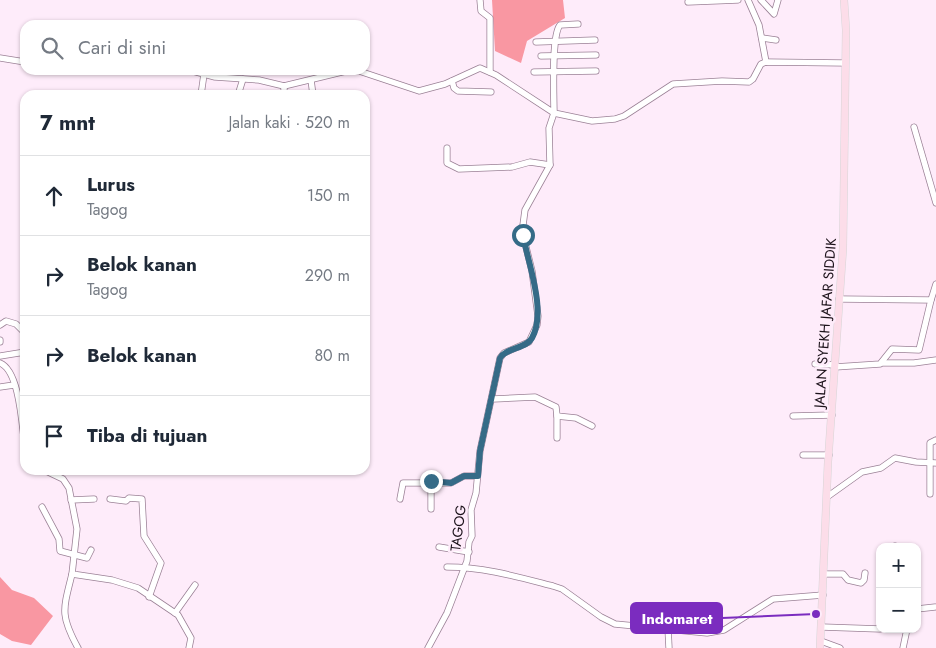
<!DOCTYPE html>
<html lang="id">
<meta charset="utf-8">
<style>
:root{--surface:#fff;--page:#f2f2f3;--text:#1f2937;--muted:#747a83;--line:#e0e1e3}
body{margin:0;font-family:Jost,sans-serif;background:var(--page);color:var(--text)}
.controls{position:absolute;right:15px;bottom:15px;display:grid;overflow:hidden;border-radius:10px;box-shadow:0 1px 4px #0004}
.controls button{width:45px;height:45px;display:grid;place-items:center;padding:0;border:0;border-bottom:1px solid var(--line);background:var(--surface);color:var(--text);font:25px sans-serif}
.stop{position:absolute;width:15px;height:15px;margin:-11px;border:4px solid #356b87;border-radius:50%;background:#fff}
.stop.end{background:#356b87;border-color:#fff;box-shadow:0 1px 5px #0008}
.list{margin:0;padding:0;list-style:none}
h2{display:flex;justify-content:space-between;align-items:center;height:65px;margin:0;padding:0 20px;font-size:21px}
h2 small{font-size:16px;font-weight:400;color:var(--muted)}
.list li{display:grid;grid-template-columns:32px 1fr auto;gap:15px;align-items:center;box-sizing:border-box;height:80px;padding:0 20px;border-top:1px solid var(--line)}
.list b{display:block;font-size:19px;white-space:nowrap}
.list p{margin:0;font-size:16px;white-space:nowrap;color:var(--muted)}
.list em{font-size:16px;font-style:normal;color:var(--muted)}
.icon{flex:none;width:28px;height:28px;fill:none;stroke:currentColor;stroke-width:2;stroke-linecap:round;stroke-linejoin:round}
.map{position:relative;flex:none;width:936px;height:648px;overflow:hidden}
.search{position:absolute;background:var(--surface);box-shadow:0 1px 4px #0004;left:20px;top:20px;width:350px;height:55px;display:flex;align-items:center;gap:12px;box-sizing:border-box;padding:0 18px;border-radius:15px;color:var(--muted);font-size:19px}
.panel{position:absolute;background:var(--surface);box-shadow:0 1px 4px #0004;left:20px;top:90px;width:350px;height:385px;border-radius:15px}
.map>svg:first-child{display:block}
</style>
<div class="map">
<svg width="936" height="648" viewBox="0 0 936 648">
<rect width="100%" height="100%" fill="#feecfa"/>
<g fill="#f997a2">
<path d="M 492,0 L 563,0 L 565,18 L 527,41 L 521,63 L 495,51 Z"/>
<path d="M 0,577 L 12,590 L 34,598 L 53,616 L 31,645 L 12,641 L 0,634 Z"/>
</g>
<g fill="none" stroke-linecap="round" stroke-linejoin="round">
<defs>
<g id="minor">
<path d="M 480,0 L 481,11 L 490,18 L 490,72"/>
<path d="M 748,0 L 759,25 L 766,62"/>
<path d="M 761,0 L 774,14 L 778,0"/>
<path d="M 688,2 L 738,0"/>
<path d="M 762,38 L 776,40"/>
<path d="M 536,42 L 595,40"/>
<path d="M 541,56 L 596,55"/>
<path d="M 0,58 L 25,62"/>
<path d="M 189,70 L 215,77 L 259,80 L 284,86 L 346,71 L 359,71 L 419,91 L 445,84 L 480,68 L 496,75 L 554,113 C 554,96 551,36 560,25 L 578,24"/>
<path d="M 534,72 L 596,71"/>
<path d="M 311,80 L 313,95"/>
<path d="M 452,81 L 454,88 L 458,91 L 491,92"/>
<path d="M 201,95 L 204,74"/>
<path d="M 238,95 L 243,79"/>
<path d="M 284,95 L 284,86"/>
<path d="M 914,127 L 936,203"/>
<path d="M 447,148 L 447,163 L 459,169 L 512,167 L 530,162 L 550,165"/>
<path d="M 931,300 L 936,284"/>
<path d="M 0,325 L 6,321 L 16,324 L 25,333"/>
<path d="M 0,340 L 0,342"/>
<path d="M 0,356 L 25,352"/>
<path d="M 0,363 C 20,371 22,427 25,447"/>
<path d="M 882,363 L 914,363 L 936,360"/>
<path d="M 815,364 L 835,365"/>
<path d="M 835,367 L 880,364 L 892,349 L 919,350 L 931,300 L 839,299"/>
<path d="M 0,387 L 14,385"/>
<path d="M 493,399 L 535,397 L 556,407 L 557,416 L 576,418 L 592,426"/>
<path d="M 557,416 L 557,438"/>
<path d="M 793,416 L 832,415"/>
<path d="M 803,455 L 829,455"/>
<path d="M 44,470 L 63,479 L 69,488 L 77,529 L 72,574 L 112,580 L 138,588 L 178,615 L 191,638 L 189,648"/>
<path d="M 431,481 L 431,509"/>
<path d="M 930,494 L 930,443 L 936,440"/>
<path d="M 827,497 L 862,472 L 881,468 L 895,458 L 916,462 L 936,463"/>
<path d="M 110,499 L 126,501 L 129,498 L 142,499 L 144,536 L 161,563 L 149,597"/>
<path d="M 400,499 L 403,483 L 451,483 L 464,476 L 477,476"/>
<path d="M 71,500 L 94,499"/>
<path d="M 42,507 L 59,539 L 60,551 L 87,558 L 91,550"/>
<path d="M 439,547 L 469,552"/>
<path d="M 895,547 L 895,546"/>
<path d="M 447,567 C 484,567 518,577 553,586 L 562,589 L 601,617 L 615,624 L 707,633 L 724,630 L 773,599 L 823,595"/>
<path d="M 72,574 C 63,610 60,615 78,648"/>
<path d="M 824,574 L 843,574 L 848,580 L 861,583 L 864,580 L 865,573"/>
<path d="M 917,609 L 935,607"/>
<path d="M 175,613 L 195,585"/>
<path d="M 822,627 L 880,629"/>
<path d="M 668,628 L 669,648"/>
<path d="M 821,641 L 840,648"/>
<path d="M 428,648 L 447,613 L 467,561 L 469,542 L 472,536 L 471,510 L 476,493 L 480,451 L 500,358 L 504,353 L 529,342 L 537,325 L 538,316 L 532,271 L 523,235 L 523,225 L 525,210 L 550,165 L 549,128 L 554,113 L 592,121 L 615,119 L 624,116 L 673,84 L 722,81 L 749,82 L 753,79 L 761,64 L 766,62 L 845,63"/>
<path d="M 903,648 L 907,629"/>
</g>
<path id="major" d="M 820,648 L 828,462 L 843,248 L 846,30 L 844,0"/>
</defs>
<use href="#minor" stroke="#9b8196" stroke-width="7"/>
<use href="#major" stroke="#d6d5d6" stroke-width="8"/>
<use href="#minor" stroke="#fff" stroke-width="5.5"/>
<use href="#major" stroke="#fcdde9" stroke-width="7"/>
</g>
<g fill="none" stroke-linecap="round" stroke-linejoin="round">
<path stroke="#356b87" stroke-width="6" d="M 431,481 L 451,483 L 464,476 L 478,476 L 480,451 L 500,358 C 507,347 526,349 532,338 C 547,311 528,264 523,235"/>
</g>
<g text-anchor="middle" stroke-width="5" stroke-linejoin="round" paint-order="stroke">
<g font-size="14" fill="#1d131b" stroke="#feecfa">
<text transform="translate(825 323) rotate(-86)" y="5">JALAN SYEKH JAFAR SIDDIK</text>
<text transform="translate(458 528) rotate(-83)" y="5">TAGOG</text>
</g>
</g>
<path fill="none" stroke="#7b2cbf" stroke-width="2" d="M816 614L722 618"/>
<circle fill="#7b2cbf" stroke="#feecfa" stroke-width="2" cx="816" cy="614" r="5"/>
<rect fill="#7b2cbf" stroke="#7b2cbf" stroke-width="2" x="631" y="603" width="91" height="30" rx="5"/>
<g font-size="15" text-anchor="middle" font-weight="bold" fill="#fff">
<text x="677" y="624">Indomaret</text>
</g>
</svg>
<div class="controls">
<button>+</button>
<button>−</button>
</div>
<div class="stop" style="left:523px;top:235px"></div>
<div class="stop end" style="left:431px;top:481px"></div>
<div class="search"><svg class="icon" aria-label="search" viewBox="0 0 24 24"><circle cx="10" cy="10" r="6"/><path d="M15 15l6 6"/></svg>Cari di sini</div>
<section class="panel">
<h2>7 mnt<small>Jalan kaki · 520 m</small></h2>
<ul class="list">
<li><svg class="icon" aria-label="ahead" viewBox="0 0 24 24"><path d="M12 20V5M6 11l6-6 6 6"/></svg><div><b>Lurus</b><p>Tagog</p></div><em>150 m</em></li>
<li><svg class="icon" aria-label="right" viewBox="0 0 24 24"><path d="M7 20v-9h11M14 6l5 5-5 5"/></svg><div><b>Belok kanan</b><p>Tagog</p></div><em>290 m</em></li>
<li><svg class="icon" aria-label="right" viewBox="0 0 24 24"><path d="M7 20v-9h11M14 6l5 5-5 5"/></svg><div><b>Belok kanan</b></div><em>80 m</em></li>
<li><svg class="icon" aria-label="arrive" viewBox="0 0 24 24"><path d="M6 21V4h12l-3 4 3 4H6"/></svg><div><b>Tiba di tujuan</b></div></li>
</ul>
</section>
</div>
